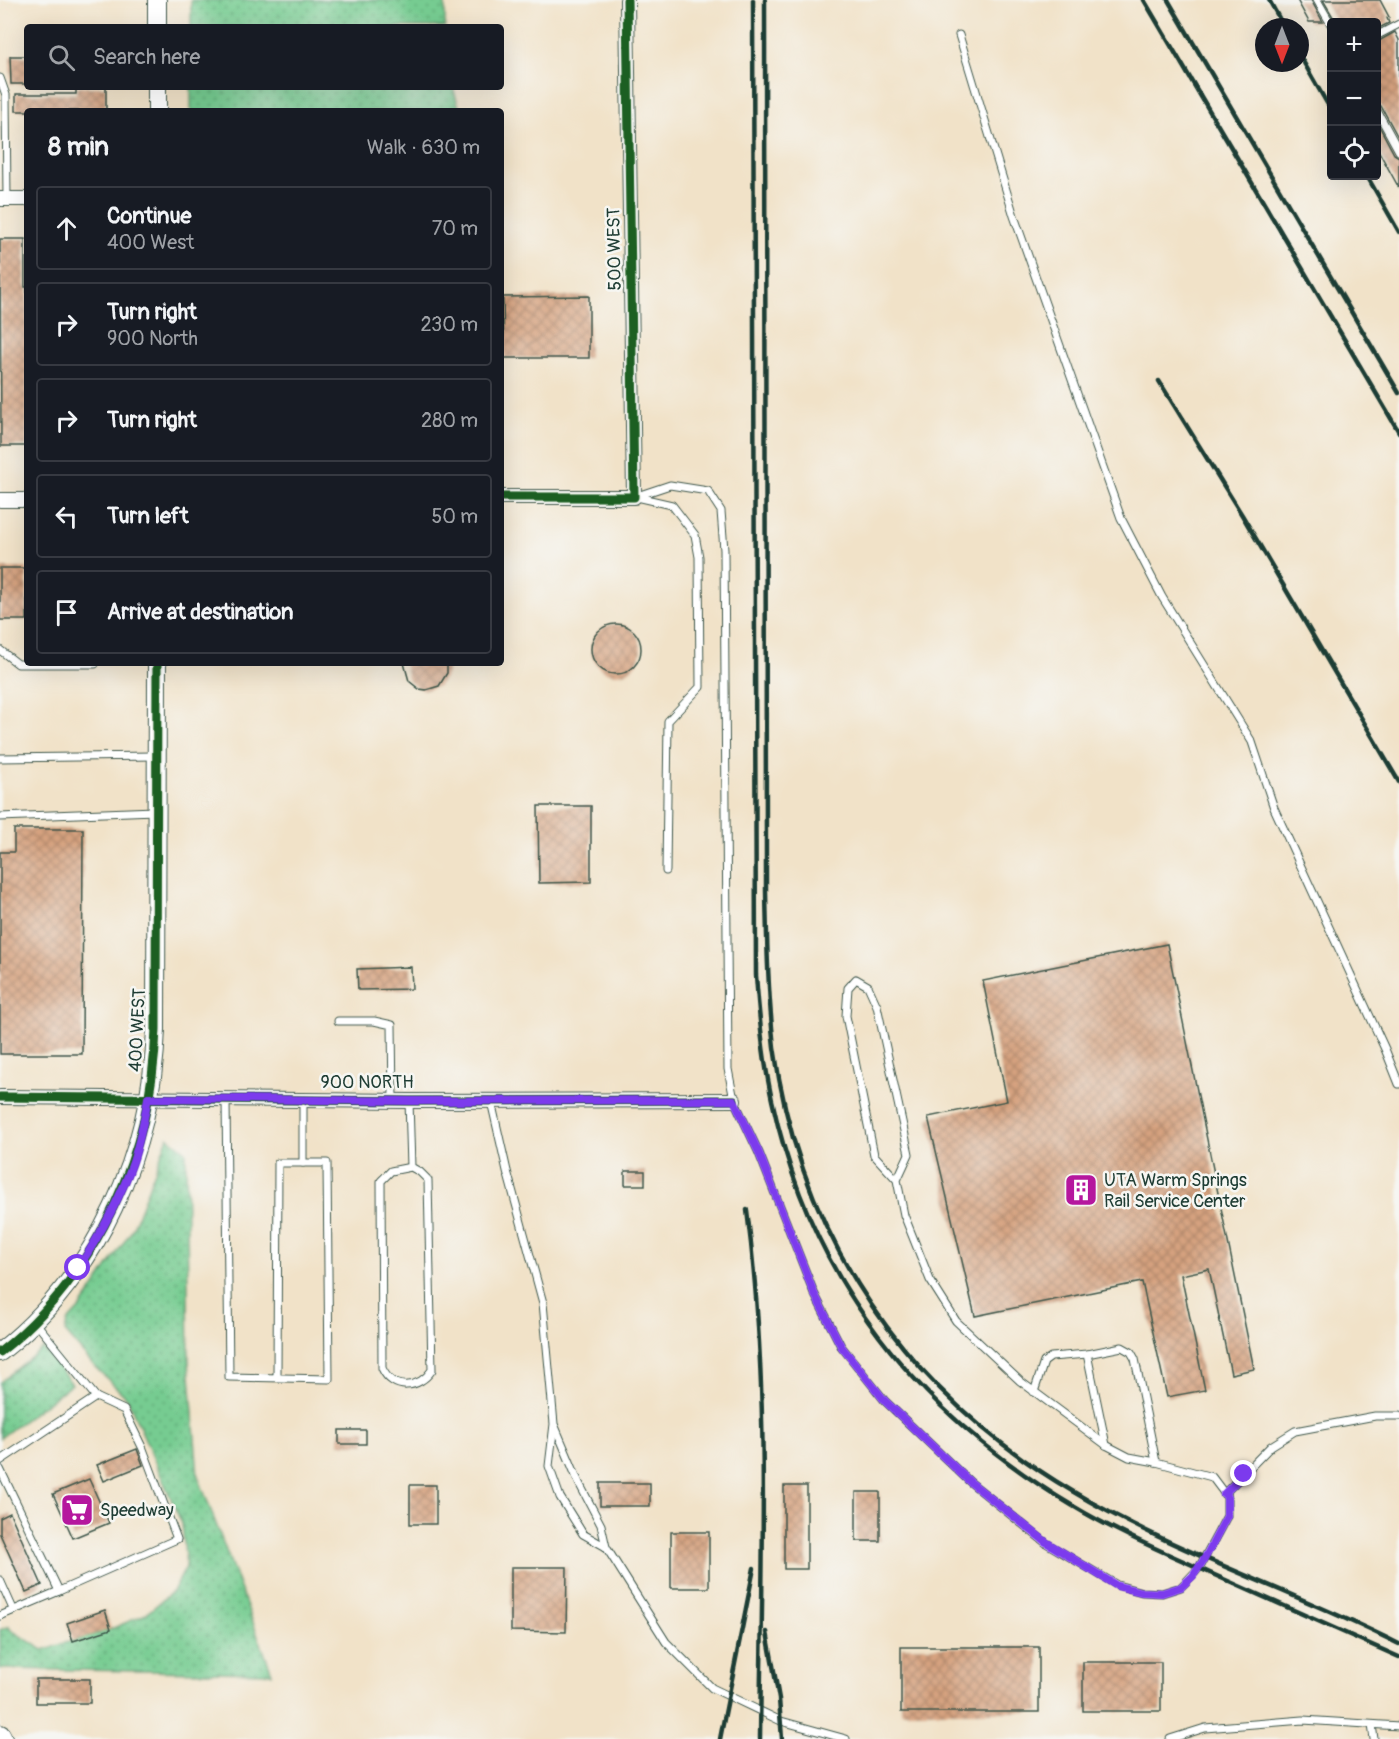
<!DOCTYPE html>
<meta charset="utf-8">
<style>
:root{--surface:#171b24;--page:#242831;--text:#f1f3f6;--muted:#9ea1a6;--line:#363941}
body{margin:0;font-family:Pangolin,sans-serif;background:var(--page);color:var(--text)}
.controls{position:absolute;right:18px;top:18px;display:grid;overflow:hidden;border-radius:6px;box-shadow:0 6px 24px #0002}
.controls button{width:54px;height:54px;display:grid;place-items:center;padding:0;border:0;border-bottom:2px solid var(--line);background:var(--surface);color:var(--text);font:30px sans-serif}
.compass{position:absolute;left:1255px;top:18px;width:54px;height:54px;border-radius:50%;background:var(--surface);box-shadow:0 6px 24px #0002;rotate:180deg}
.stop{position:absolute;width:18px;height:18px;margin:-14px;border:4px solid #7c3aed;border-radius:50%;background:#fff}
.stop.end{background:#7c3aed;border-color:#fff;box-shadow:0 2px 6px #0008}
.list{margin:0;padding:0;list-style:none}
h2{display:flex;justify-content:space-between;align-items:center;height:78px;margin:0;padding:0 24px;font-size:26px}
h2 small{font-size:20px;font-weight:400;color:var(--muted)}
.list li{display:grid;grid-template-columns:39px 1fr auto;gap:18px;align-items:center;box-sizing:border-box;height:84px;margin:0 12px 12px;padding:0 12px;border:2px solid var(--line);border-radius:6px}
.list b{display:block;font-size:22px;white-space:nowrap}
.list p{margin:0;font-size:20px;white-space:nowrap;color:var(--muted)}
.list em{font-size:20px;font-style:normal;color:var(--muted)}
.icon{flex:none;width:33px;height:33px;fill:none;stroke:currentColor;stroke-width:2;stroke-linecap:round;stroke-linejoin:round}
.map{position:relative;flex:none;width:1399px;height:1739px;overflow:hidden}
.search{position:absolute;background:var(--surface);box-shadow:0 6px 24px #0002;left:24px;top:24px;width:480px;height:66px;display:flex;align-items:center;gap:15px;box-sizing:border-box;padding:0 21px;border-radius:6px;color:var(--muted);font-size:22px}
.panel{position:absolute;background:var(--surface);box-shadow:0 6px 24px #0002;left:24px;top:108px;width:480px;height:558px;border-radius:6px}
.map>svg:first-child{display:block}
</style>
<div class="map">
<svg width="1399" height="1739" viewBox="0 0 1399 1739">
<defs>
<pattern id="grass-dots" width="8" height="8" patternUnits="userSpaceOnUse" patternTransform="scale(1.5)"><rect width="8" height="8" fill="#76cc91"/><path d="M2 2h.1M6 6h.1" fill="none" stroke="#60a777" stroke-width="1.8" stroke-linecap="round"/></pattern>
<pattern id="building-cross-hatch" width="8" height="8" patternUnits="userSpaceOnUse" patternTransform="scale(1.5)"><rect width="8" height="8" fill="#d6a27f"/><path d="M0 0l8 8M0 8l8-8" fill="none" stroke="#ad8569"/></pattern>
</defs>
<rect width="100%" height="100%" fill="#f6f6f2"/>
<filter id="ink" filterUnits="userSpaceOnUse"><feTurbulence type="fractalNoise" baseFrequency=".0167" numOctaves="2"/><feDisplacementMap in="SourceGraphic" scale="12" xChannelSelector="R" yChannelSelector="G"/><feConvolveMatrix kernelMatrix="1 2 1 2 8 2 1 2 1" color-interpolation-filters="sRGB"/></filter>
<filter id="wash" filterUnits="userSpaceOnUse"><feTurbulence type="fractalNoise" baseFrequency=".008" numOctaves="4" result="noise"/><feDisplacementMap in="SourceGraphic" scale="24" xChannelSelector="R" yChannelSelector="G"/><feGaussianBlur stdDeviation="1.35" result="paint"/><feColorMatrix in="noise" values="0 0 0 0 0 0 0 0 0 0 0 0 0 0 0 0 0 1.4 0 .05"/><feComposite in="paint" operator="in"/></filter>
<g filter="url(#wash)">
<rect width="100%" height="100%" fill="#f1e2c8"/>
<g fill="url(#grass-dots)" stroke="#4a8462" stroke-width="1.5">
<rect x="191" y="0" width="254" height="27"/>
<path d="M 191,87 L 453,87 L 460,111 L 191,111 Z"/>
<path d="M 168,1137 L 186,1151 L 189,1362 L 198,1476 L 272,1673 L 0,1669 L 0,1630 L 9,1626 L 11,1630 L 43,1650 L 111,1629 L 146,1614 L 173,1591 L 186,1567 L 182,1524 L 127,1398 L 95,1367 L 65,1332 L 67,1322 L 81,1307 L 132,1230 Z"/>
<path d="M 43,1348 L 72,1384 L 0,1438 L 0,1382 Z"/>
</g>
<g id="blocks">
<g fill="url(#building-cross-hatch)">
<path d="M 1297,0 L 1311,0 L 1323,22 L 1309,22 Z"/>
<path d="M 1323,0 L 1380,0 L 1389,17 L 1387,18 L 1389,23 L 1377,29 L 1377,22 L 1336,22 Z"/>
<path d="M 1395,32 L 1399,40 L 1399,139 L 1381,106 L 1377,103 L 1377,42 Z"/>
<path d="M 10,56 L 27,56 L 27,84 L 11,84 Z"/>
<path d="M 76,87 L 106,87 L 106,111 L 16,111 L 16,94 L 76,94 Z"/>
<path d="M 1377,122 L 1394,154 L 1399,157 L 1399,188 L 1377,148 Z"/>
<path d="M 0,239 L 25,239 L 25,287 L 27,287 L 27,446 L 1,446 Z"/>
<path d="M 589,296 L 589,358 L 504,358 L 503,297 Z"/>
<rect x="0" y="568" width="27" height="52"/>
<circle cx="616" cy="649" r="25"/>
<path d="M 404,663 L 447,663 L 447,673 L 439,686 L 426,690 L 419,689 L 409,681 Z"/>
<path d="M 538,806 L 591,806 L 591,882 L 539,883 Z"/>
<path d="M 14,829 L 83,829 L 82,1054 L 0,1054 L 0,852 L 14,852 Z"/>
<path d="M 1167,944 L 1254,1369 L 1231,1374 L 1209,1269 L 1181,1275 L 1205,1390 L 1167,1397 L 1142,1282 L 975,1316 L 928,1117 L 1007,1101 L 983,981 Z"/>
<path d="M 411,967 L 412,989 L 358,990 L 357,969 Z"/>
<rect x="625" y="1171" width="20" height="14"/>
<rect x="339" y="1430" width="27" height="14"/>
<path d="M 137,1449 L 143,1465 L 104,1481 L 97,1465 Z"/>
<path d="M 89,1479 L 109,1523 L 73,1538 L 53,1494 Z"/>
<rect x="600" y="1483" width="50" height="23"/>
<rect x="410" y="1485" width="26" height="39"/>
<rect x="784" y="1486" width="23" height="83"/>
<rect x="856" y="1492" width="24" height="49"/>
<path d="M 10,1513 L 42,1585 L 26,1592 L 0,1534 L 0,1518 Z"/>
<rect x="671" y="1532" width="38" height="56"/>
<path d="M 511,1567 L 567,1567 L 566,1632 L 511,1631 Z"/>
<path d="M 105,1610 L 111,1629 L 73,1641 L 67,1623 Z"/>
<rect x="901" y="1647" width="138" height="65"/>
<rect x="1083" y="1662" width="78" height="49"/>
<rect x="36" y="1679" width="54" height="24"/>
</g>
</g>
</g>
<g filter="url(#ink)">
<use href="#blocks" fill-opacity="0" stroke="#3e564a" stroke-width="1.5"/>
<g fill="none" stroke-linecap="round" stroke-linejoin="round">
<defs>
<g id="service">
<path d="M 1317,0 L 1332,26"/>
<path d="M 959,35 L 1014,216 L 1121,518 L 1162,597 L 1252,742 L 1274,808 L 1385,1049 L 1399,1084"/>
<path d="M 1376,36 L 1399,24"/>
<path d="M 0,78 L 6,95 L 7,199"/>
<path d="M 1376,109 L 1399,151"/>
<path d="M 634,497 L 670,485 L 708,491 L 721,511 L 724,550 L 728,1069 L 734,1100 L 759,1153 L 814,1293 L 841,1346 L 885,1401 L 970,1482 L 1046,1543 L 1117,1585 L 1142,1592 L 1162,1593 L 1181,1587 L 1199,1568 L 1227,1516 L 1227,1497 L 1212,1477 L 1156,1462 L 1129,1457 L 1106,1445 L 1020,1381 L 956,1321 L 930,1280 L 904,1215 L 897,1180 L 874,1155 L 846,1016 L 848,988 L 856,979 L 868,986 L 877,1006 L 909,1154 L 897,1180"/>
<path d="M 637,497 L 672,505 L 695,535 L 699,557 L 700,687 L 668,721 L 666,871"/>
<path d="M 0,650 L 18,664 L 95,664"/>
<path d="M 0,758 L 154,756"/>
<path d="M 0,817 L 155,811"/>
<path d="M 338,1021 L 374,1021 L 392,1025 L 393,1100"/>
<path d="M 226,1100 L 229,1377 L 329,1379 L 327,1163 L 278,1163 L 277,1378"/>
<path d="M 303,1100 L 303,1163"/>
<path d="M 409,1101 L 411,1167 L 420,1172 L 428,1180 L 432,1370 C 419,1389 393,1392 382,1368 L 381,1181 L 391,1171 L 411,1167"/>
<path d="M 491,1101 L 507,1171 L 543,1303 L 554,1424 L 549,1466 L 560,1497 L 583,1534 L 606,1547 L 601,1525 L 579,1483 L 554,1424"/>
<path d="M 1034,1392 L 1044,1362 L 1051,1357 L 1087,1354"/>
<path d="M 1106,1445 L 1087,1354 L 1122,1347 L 1131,1352 L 1135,1359 L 1156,1462"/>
<path d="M 0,1461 L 96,1397 L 36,1323"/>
<path d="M 0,1469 L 59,1591 L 0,1616"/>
<path d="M 1224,1494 L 1271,1446 L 1295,1431 L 1375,1416 L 1399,1416"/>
<path d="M 606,1547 L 666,1642 L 712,1688 L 781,1721 L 846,1739"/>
<path d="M 0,1580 L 13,1609"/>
<path d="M 59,1591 L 177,1539 L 143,1449 L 124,1410 L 96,1397"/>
<path d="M 1372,1725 L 1374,1739"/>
<path d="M 1170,1739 L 1205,1728 L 1303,1720 L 1399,1726"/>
</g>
<g id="minor">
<path d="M 0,199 L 27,199"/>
<path d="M 501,497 L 634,497 L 627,0"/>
<path d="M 0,500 L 27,500"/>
<path d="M 0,1097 L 409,1101 L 734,1100"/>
</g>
<g id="tertiary">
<path d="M 157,0 L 157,27"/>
<path d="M 157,87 L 157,111"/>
<path d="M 0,1352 C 98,1275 152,1151 156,1029 L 157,663"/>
</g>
<path id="secondary" d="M 0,1735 L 2,1739"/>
</defs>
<use href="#service" stroke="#3e564a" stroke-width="9"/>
<use href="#minor" stroke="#3e564a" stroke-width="16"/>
<use href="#tertiary" stroke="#3e564a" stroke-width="20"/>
<use href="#secondary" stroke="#3e564a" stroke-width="22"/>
<use href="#service" stroke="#fff" stroke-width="7"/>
<use href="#minor" stroke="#fff" stroke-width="14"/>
<use href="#tertiary" stroke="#fff" stroke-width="18"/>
<use href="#secondary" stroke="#fff" stroke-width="20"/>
<g stroke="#1f3d34" stroke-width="4.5">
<path d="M 753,0 L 756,975 C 759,1017 763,1059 772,1100 C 811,1281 916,1412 1073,1506 C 1116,1532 1164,1552 1210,1573 C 1273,1601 1336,1629 1399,1657"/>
<path d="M 765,0 L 766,891 C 767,943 768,995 774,1047 C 800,1239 907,1393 1072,1491 C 1175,1553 1292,1590 1399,1644"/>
<path d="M 1144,0 L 1399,432"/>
<path d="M 1168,0 L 1399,393"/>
<path d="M 1269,0 L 1284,27"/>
<path d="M 1300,56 L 1332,112"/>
<path d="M 1367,176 L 1399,232"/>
<path d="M 1159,381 L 1242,515 L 1399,782"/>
<path d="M 747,1210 C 770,1385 762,1563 760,1739"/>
<path d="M 767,1632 L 779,1699 L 782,1739"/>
<path d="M 720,1739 L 754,1568"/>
</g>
<defs>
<g id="cycleway">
<path d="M 501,497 L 634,497 L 627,0"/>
<path d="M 0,1097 L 409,1101 L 734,1100"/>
<path d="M 0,1352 C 98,1275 152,1151 156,1029 L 157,663"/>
</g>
</defs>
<use href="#cycleway" stroke="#f6f6f2" stroke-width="13"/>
<use href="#cycleway" stroke="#1b5e20" stroke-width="9"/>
</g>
</g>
<g fill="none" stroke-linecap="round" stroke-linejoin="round" filter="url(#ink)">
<path stroke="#7c3aed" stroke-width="8" d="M 78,1268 C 100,1235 120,1200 133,1162 C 140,1141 144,1120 148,1098 L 409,1101 L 734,1100 L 759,1153 L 814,1293 L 841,1346 L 885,1401 L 970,1482 L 1046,1542 L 1117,1586 L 1142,1592 L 1162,1593 L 1181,1587 L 1193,1576 L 1205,1558 L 1227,1516 L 1227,1497 L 1224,1494 L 1244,1474"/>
</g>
<defs>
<symbol id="building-square" viewBox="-11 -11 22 22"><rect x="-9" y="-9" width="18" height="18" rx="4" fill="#b5179e" stroke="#f6f6f2"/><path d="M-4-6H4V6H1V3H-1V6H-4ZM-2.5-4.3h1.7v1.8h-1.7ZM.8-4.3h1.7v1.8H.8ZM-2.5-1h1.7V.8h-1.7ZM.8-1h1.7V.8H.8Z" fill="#fff"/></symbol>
<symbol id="supermarket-square" viewBox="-11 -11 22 22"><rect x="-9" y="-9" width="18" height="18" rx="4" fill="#b5179e" stroke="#f6f6f2"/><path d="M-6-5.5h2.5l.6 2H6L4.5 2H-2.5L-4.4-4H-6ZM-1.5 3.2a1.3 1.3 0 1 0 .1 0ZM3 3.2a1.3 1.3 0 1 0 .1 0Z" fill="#fff"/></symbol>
</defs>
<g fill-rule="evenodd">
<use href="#building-square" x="1062" y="1171" width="38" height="38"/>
<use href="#supermarket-square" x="58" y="1491" width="38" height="38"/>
</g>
<g text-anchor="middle" stroke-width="5" stroke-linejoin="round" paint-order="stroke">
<g font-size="18" fill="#1f3d34" stroke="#f6f6f2">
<text transform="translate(614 249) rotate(-91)" y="6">500 WEST</text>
<text transform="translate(137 1030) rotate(-87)" y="6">400 WEST</text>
<text x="367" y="1088">900 NORTH</text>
</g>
<g font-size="18" fill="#1f3d34" stroke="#f6f6f2" text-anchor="start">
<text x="1104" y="1186">UTA Warm Springs<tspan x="1104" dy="21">Rail Service Center</tspan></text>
<text x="100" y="1516">Speedway</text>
</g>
</g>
</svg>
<div class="controls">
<button>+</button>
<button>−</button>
<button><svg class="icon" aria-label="locate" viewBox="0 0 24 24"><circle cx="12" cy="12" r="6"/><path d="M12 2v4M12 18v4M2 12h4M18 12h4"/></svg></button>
</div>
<svg class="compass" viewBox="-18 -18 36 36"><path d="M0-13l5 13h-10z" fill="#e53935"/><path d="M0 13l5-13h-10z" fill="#9ea1a6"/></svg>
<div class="stop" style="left:78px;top:1268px"></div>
<div class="stop end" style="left:1244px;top:1474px"></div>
<div class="search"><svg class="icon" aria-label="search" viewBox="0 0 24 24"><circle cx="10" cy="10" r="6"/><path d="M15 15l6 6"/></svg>Search here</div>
<section class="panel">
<h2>8 min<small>Walk · 630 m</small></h2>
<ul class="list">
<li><svg class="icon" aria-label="ahead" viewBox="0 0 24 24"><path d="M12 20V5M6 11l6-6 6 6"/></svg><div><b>Continue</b><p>400 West</p></div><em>70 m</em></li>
<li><svg class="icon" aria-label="right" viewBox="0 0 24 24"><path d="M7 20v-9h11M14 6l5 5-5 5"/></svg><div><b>Turn right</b><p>900 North</p></div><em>230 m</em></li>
<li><svg class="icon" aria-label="right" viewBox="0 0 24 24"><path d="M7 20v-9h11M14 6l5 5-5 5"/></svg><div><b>Turn right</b></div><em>280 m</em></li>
<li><svg class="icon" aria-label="left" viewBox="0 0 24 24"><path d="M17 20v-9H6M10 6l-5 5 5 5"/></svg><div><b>Turn left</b></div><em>50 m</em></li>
<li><svg class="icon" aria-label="arrive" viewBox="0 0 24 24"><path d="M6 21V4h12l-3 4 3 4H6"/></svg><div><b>Arrive at destination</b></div></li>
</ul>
</section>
</div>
